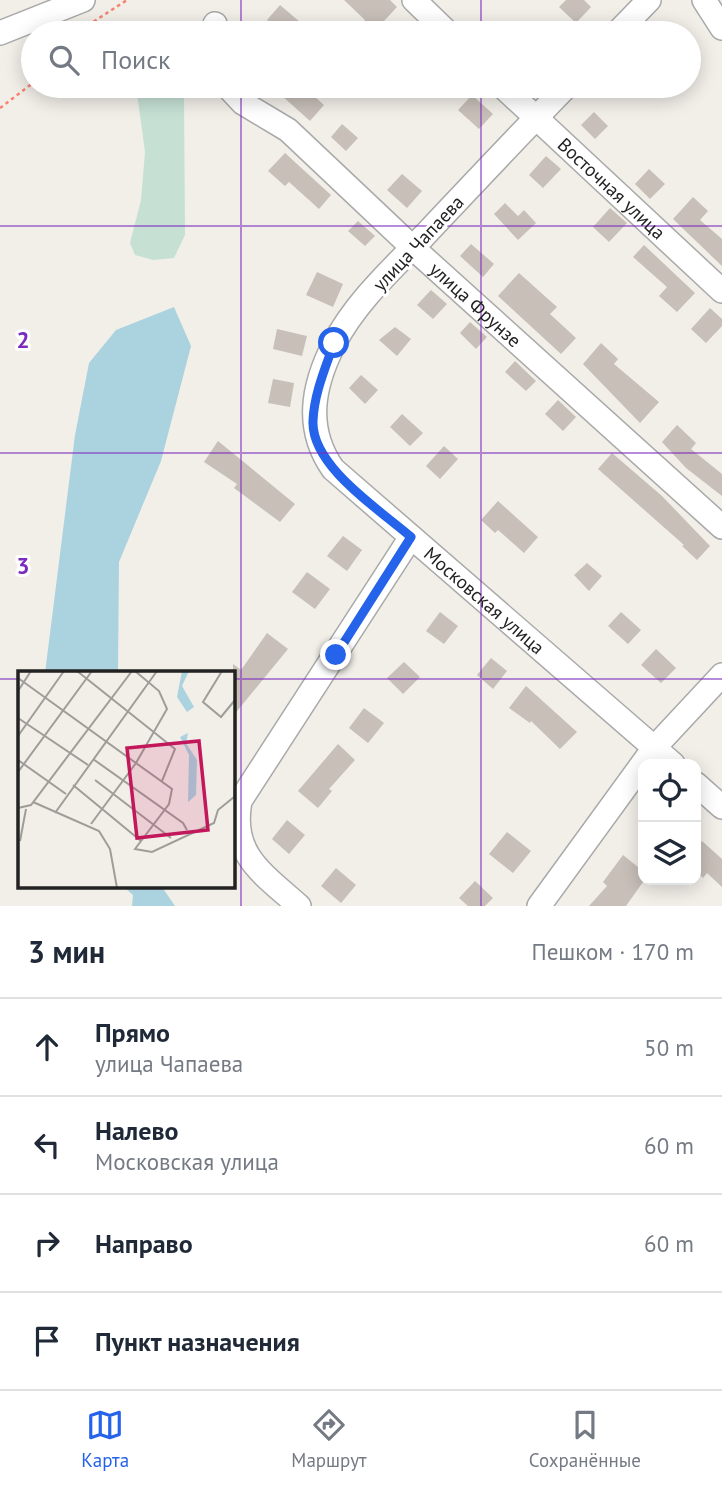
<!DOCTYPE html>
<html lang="ru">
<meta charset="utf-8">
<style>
:root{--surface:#fff;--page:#f2f2f3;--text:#1f2937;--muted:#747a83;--line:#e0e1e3;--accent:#2563eb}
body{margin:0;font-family:"PT Sans",sans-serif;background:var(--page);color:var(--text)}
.controls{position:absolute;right:21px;bottom:21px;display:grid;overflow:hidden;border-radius:14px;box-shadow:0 4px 18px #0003}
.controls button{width:63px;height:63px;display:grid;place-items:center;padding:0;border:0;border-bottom:2px solid var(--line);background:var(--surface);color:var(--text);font:35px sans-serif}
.stop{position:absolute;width:21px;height:21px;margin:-16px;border:5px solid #2563eb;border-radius:50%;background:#fff}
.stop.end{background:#2563eb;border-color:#fff;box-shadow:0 2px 7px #0008}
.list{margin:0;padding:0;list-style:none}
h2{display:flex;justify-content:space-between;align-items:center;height:91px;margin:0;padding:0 28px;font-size:30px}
h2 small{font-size:23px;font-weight:400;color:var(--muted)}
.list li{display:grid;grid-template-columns:46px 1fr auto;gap:21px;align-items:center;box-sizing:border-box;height:98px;padding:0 28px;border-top:2px solid var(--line)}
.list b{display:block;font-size:26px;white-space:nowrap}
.list p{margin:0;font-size:23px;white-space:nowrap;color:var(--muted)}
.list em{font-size:23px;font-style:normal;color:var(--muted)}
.icon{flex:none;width:38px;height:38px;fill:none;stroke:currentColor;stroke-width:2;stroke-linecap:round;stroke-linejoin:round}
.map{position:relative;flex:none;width:722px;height:906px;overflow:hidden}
.search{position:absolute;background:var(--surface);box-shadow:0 4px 18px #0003;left:21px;right:21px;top:21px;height:77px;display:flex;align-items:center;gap:18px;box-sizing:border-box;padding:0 24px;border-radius:38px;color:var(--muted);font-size:26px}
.sheet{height:483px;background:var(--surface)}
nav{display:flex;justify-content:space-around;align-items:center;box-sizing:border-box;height:98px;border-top:2px solid var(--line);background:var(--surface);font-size:19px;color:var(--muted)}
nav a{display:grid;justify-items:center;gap:4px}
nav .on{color:var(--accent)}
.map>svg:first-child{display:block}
</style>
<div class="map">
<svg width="722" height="906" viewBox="0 0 722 906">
<rect width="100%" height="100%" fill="#f2efe9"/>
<path fill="#c6e0d4" d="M 136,86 L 172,86 L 184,96 L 185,235 L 174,258 L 153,260 L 135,255 L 130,243 L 141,200 L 145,152 Z"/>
<g fill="#aad3df">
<path d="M 174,307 L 191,346 L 161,461 L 119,562 L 118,673 L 45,673 L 75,435 L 89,363 L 116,330 Z"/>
<path d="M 124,887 L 162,887 L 175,906 L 132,906 L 133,895 Z"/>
</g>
<g fill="#c7bfb8">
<path d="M 344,0 L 390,0 L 397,7 L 373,33 L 353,33 L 365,20 Z"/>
<path d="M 566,0 L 584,0 L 591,7 L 576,23 L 559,7 Z"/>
<path d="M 280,5 L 300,22 L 290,33 L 282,33 L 267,20 Z"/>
<path d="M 271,86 L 303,86 L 324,105 L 310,121 Z"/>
<path d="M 472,95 L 493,114 L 479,129 L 458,110 Z"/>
<path d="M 594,112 L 608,126 L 595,139 L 581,125 Z"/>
<path d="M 342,124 L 358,138 L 346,151 L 331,137 Z"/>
<path d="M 285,153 L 331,195 L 319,209 L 289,182 L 285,186 L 268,171 Z"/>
<path d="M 546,156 L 561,169 L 543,188 L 529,175 Z"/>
<path d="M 649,169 L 665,184 L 650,199 L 635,184 Z"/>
<path d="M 402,174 L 422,191 L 407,208 L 387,190 Z"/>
<path d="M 693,197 L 708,211 L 700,220 L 722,239 L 722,266 L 673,219 Z"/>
<path d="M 505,203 L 518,216 L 524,210 L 536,223 L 518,240 L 494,214 Z"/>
<path d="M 610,208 L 627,223 L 609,242 L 593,227 Z"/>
<path d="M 358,221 L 375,236 L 365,246 L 348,231 Z"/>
<path d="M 471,244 L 494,264 L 483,277 L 460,256 Z"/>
<path d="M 644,245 L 695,293 L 677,312 L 659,296 L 667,287 L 633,257 Z"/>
<path d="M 317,272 L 343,284 L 333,307 L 306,295 Z"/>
<path d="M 519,273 L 557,307 L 550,314 L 576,338 L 561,354 L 498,296 Z"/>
<path d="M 431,290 L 447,304 L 433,319 L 417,305 Z"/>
<path d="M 710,308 L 722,319 L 722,326 L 706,343 L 691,329 Z"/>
<path d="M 470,322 L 487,337 L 476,349 L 460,333 Z"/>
<path d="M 395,327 L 411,339 L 397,356 L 379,340 Z"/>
<path d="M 277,329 L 307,336 L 302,356 L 273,349 Z"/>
<path d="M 601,343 L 618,359 L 614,364 L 659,402 L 640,423 L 583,364 Z"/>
<path d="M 515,361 L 536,381 L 526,391 L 505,372 Z"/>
<path d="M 361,375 L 378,390 L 365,404 L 349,388 Z"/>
<path d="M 273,379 L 294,383 L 290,407 L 268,403 Z"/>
<path d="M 558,400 L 576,417 L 563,431 L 545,414 Z"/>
<path d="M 402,414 L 423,433 L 410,446 L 390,427 Z"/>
<path d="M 677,425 L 696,443 L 691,449 L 722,474 L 722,496 L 686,468 L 662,442 Z"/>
<path d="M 218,441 L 295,504 L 280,522 L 234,488 L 237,484 L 204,462 Z"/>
<path d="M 444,446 L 458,459 L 440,479 L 426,466 Z"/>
<path d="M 612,453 L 662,496 L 710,546 L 697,560 L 682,546 L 684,545 L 598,469 Z"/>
<path d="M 498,501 L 538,537 L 524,553 L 498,530 L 495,533 L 481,520 Z"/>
<path d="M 343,536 L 362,550 L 347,571 L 327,556 Z"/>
<path d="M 587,563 L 602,576 L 589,591 L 574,575 Z"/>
<path d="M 307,572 L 330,589 L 315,609 L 292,592 Z"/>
<path d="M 440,612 L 458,626 L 444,644 L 426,631 Z"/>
<path d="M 621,612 L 641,630 L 628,644 L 608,626 Z"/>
<path d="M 267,633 L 288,649 L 233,716 L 233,664 L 241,670 Z"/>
<path d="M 656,649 L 676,668 L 661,683 L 641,665 Z"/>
<path d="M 491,658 L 507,671 L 493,689 L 477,675 Z"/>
<path d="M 404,662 L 420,677 L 403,694 L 387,678 Z"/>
<path d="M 526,686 L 577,732 L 560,749 L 531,721 L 530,723 L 509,708 Z"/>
<path d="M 364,708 L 384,723 L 368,743 L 349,728 Z"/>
<path d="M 338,744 L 355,760 L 329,789 L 332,791 L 318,808 L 298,791 Z"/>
<path d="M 287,820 L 305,835 L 289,854 L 272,839 Z"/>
<path d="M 507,832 L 531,851 L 513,873 L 489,854 Z"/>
<path d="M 702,841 L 722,859 L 722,887 L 707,873 L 703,878 L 696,871 L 696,848 Z"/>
<path d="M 623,855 L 643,871 L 643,882 L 626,906 L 589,906 L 607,886 L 603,882 Z"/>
<path d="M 336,868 L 356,885 L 341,903 L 321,886 Z"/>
<path d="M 475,881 L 493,898 L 485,906 L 468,906 L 459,898 Z"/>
</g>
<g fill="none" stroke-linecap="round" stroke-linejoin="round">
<defs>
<g id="minor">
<path d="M 414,0 L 448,33"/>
<path d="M 704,0 L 722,28"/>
<path d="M 215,24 L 216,33"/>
<path d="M 0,33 L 83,0"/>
<path d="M 617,33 L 649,0"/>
<path id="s1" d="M 227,86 L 243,103 L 288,130 L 413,248 L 722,527"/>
<path id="s2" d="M 502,86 L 722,291"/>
<path id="s3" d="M 567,86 C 518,136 471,186 423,237 C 392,269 354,304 334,344 C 312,387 305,429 333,469 L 673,764"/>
<path d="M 696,784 L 722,807"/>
<path d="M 299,906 C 262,873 230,854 240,801 L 411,537"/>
<path d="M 539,906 L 654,748 L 722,675"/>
</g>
</defs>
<use href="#minor" stroke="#a9a9a9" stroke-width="26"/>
<g stroke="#fa8072" stroke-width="2.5" stroke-dasharray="3.5 3.5" stroke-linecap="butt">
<path d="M 76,33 L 127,0"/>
<path d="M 0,108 L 33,83"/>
</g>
<use href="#minor" stroke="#fff" stroke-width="23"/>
</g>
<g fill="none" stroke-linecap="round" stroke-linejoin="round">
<path stroke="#2563eb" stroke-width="9" d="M 334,343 C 325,369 314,394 313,421 C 311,466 380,510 411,537 L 336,655"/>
</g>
<path fill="none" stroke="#7b2cbf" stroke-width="2" stroke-opacity="0.55" d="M 241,0 L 241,33M 481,0 L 481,33M 241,86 L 241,906M 481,86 L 481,906M 0,226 L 722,226M 0,453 L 722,453M 0,679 L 19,679M 233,679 L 722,679"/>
<g text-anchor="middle" stroke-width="6" stroke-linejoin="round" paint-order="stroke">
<g font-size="19" fill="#222" stroke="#fff">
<text dy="7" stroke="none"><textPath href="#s2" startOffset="150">Восточная улица</textPath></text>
<text transform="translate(418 243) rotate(-47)" y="7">улица Чапаева</text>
<text dy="7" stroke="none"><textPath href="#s1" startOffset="332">улица Фрунзе</textPath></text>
<text dy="7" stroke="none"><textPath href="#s3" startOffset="681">Московская улица</textPath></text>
</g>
</g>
<g transform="translate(18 671)">
<rect width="217" height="217" fill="#f2efe9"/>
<path d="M 164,0 L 171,0 L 164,15 L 176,36 L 169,41 L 159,26 ZM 170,62 L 168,72 L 179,89 L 178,124 L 170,131 L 171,84 L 162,66 Z" fill="#aad3df"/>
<path fill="none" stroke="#9f9d99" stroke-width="2" d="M 59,0 L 157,78 L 144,110M 204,0 L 185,31 L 203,46 L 217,29M 0,7 L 154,118 L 151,133 L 117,178 L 134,181 L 196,152 L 200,139 L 216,126 L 217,107M 0,20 L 13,0M 0,47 L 70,94M 0,65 L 46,0M 75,88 L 165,152 L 169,159M 0,89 L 48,123M 0,101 L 74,0M 77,109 L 153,167M 55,114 L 123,170M 15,131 L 81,160 L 92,178 L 99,217M 0,137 L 13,134 L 114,0M 37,142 L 139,0M 73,153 L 118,92 L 149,38 L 141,20 L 117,0M 2,170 L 8,138"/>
<path fill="#c2185b" fill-opacity="0.15" stroke="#c2185b" stroke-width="3.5" d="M 181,70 L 190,159 L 119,167 L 109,77 Z"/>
<rect width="217" height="217" fill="none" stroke="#222" stroke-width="3.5"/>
</g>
<g font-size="23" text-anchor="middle" font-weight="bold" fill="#7b2cbf" stroke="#fff" stroke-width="6" stroke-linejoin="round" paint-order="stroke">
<text x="23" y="348">2</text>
<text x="23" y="574">3</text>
</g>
</svg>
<div class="controls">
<button><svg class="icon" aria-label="locate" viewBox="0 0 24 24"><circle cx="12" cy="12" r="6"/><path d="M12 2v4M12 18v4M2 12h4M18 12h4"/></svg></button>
<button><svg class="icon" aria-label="layers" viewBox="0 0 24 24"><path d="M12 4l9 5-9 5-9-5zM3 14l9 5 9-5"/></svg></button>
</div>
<div class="stop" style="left:334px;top:343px"></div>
<div class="stop end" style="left:336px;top:655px"></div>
<div class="search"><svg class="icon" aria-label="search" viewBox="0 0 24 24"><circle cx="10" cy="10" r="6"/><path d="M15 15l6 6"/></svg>Поиск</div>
</div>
<section class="sheet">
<h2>3 мин<small>Пешком · 170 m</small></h2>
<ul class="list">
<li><svg class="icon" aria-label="ahead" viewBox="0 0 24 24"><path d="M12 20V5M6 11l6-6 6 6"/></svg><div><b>Прямо</b><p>улица Чапаева</p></div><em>50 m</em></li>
<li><svg class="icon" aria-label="left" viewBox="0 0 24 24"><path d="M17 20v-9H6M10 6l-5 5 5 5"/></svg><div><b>Налево</b><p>Московская улица</p></div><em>60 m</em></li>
<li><svg class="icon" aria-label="right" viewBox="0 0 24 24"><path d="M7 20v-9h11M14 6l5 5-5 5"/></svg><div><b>Направо</b></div><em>60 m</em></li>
<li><svg class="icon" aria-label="arrive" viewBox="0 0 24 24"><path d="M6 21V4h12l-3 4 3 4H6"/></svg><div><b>Пункт назначения</b></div></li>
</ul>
</section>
<nav>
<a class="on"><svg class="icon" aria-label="map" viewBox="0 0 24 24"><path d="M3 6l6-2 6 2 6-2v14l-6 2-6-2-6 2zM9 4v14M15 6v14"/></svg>Карта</a>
<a><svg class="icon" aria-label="directions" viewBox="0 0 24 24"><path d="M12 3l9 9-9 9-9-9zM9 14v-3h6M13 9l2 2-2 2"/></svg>Маршрут</a>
<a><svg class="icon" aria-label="saved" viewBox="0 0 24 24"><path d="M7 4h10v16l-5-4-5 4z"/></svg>Сохранённые</a>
</nav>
